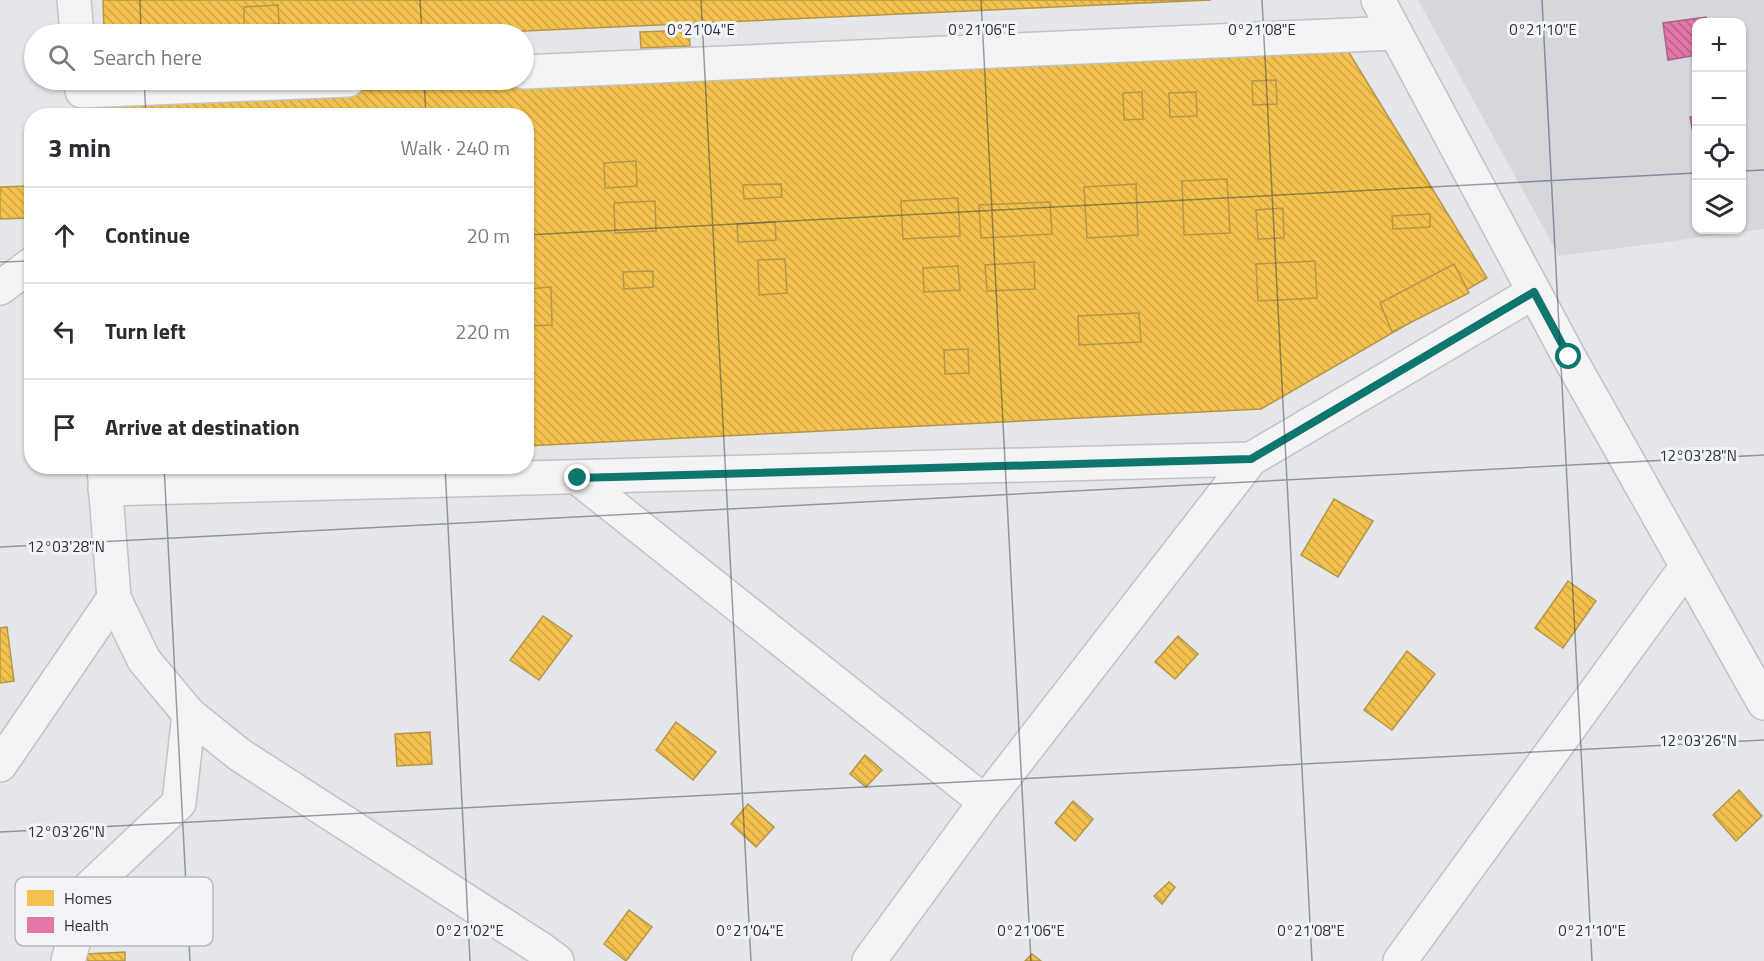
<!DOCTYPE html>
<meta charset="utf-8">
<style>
:root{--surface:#fff;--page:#f2f2f3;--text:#2b2b33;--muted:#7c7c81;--line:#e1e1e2}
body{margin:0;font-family:"Titillium Web",sans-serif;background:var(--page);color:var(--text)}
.controls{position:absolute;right:18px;top:18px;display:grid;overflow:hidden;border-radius:12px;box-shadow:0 2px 4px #0004}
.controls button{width:54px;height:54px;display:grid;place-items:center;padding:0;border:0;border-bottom:2px solid var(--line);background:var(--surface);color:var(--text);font:30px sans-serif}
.stop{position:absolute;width:18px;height:18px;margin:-14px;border:4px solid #0f766e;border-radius:50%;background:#fff}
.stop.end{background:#0f766e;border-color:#fff;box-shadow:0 2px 6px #0008}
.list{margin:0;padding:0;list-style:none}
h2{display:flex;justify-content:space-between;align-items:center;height:78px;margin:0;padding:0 24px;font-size:26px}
h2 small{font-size:20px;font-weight:400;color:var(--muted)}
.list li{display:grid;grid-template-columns:39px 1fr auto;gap:18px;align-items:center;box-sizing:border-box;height:96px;padding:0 24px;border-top:2px solid var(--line)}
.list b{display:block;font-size:22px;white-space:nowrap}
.list em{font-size:20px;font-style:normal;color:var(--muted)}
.icon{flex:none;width:33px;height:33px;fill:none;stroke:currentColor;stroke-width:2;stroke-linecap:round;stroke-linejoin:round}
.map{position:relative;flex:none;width:1764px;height:961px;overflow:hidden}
.search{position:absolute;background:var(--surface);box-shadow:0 2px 4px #0004;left:24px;top:24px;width:510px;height:66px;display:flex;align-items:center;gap:15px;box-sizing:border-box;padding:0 21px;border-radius:33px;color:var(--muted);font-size:22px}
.panel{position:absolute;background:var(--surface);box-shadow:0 2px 4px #0004;left:24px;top:108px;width:510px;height:366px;border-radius:24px}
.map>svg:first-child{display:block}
</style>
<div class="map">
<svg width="1764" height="961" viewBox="0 0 1764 961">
<defs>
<pattern id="homes-back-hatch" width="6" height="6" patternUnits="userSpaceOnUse" patternTransform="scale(1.5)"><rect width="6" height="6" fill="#f2c14e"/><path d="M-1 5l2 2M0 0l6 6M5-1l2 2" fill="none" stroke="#d0a645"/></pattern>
<pattern id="health-back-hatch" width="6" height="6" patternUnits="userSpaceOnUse" patternTransform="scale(1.5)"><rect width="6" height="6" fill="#e377a8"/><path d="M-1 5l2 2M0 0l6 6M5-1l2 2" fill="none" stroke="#b8628a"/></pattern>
</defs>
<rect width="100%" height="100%" fill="#e4e6e9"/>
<path fill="#d5d7dd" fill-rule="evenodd" d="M 1418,0 L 1764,0 L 1764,229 L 1559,256 ZM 1696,22 L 1742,22 L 1742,230 L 1696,230 Z"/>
<g fill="url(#homes-back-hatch)" stroke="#b7964a" stroke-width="1.5">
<path d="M 103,0 L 1211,0 L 458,34 L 104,34 Z"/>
<path d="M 278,5 L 279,24 L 244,26 L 244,7 Z"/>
<path d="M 689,30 L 690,46 L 641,48 L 640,32 Z"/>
<path d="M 1348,51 L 1487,278 L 1261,409 L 526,446 L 526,116 L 94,116 L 93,101 Z"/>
<path d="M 1276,80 L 1277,104 L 1253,105 L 1252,81 Z"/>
<path d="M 1142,92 L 1143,119 L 1124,120 L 1123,93 Z"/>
<path d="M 1196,92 L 1197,116 L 1170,117 L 1169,93 Z"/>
<path d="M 636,161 L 637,186 L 605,188 L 604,163 Z"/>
<path d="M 1227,179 L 1230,233 L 1184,235 L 1182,181 Z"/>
<path d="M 781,184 L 782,197 L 744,199 L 743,185 Z"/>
<path d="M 1136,184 L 1138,235 L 1087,238 L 1084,187 Z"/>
<path d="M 28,186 L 30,218 L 0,219 L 0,187 Z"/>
<path d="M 958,198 L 960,236 L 903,239 L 901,201 Z"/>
<path d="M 655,201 L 656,231 L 615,233 L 614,203 Z"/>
<path d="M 1050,202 L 1052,234 L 981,238 L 979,205 Z"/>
<path d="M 1283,208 L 1284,238 L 1258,239 L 1256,210 Z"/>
<path d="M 1430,214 L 1430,227 L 1393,229 L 1392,216 Z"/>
<path d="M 775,222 L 776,240 L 738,242 L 737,224 Z"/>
<path d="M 785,259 L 787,293 L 759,295 L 758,260 Z"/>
<path d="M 1315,261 L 1317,298 L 1258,301 L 1256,264 Z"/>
<path d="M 1034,262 L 1035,289 L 987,291 L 985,265 Z"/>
<path d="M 1454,264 L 1469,293 L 1392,332 L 1380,303 Z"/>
<path d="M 958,266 L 960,290 L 924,292 L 923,268 Z"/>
<path d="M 653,271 L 653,287 L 624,289 L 623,272 Z"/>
<path d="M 551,287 L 552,325 L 526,326 L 526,289 Z"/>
<path d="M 1139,313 L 1141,342 L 1079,345 L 1078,316 Z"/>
<path d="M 968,349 L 969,373 L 945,374 L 944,350 Z"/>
<path d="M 1334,499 L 1373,521 L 1338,577 L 1301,555 Z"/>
<path d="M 1568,581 L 1596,601 L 1563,648 L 1535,628 Z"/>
<path d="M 543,616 L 572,636 L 539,680 L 510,660 Z"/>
<path d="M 7,627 L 14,681 L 0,683 L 0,628 Z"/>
<path d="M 1178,636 L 1198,654 L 1175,679 L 1155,662 Z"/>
<path d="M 1407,651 L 1435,674 L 1392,730 L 1364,710 Z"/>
<path d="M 676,722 L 716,752 L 693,780 L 656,750 Z"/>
<path d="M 430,732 L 432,764 L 397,766 L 395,734 Z"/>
<path d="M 865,755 L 882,770 L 866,787 L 850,774 Z"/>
<path d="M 1739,790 L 1762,816 L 1736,841 L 1713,815 Z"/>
<path d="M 1073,801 L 1093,819 L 1075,841 L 1055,823 Z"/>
<path d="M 748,804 L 774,827 L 756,847 L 731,824 Z"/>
<path d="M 1169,882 L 1175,887 L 1162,904 L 1154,896 Z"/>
<path d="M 629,910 L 652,927 L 626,961 L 604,944 Z"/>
<path d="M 125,952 L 125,961 L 88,961 L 87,954 Z"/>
<path d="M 1032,954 L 1041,961 L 1025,961 Z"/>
</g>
<g fill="url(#health-back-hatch)" stroke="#ac6289" stroke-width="1.5">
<path d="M 1706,17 L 1707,22 L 1696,22 L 1696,55 L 1668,60 L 1663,23 Z"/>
<path d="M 1696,116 L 1696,148 L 1690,117 Z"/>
</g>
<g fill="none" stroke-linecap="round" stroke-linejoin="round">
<defs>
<g id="minor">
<path d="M 74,0 L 77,34"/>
<path d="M 1378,0 L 1569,357 L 1764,703"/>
<path d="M 524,72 L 1395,33"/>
<path d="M 82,91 L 348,80"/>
<path d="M 0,288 L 32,264"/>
<path d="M 104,468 L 114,598 L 144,660 L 189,714 L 240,755 L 541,949 L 557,961"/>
<path d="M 578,478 L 985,802"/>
<path d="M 105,489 L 1251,459"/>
<path d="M 0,765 L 114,598"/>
<path d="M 68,961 L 89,888 L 179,803 L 189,714"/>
<path d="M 869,961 L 985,802 L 1251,459 L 1534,292"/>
<path d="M 1400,961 L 1687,566"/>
</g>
</defs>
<use href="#minor" stroke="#c1c3c5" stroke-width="36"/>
<use href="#minor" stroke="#f4f4f6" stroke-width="33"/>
</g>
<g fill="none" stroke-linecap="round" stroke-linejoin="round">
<path stroke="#0f766e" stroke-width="8" d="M 578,478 L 1251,459 L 1534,292 L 1569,357"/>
</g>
<path fill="none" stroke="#2c3041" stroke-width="1.5" stroke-opacity="0.45" d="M 140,0 L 141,34M 420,0 L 422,34M 701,0 L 751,961M 981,0 L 1031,961M 1262,0 L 1312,961M 1542,0 L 1592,961M 144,80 L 146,116M 424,80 L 426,116M 1742,171 L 1764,170M 526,235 L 1696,173M 0,262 L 32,261M 164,466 L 190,961M 445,466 L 470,961M 0,547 L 1764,455M 0,832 L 1764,740"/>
<rect x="15" y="877" width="198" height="69" rx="9" fill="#f3f4f8" stroke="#b7b9c1" stroke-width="1.5"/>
<rect x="27" y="890" width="27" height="16" fill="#f2c14e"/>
<rect x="27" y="917" width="27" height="16" fill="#e377a8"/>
<g font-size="16" fill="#2c3041">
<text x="64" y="904">Homes</text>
<text x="64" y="931">Health</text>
</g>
<g font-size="15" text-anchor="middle" fill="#2c3041" stroke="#f3f4f8" stroke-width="6" stroke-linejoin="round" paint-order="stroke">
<text x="701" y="35">0°21'04"E</text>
<text x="982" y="35">0°21'06"E</text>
<text x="1262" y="35">0°21'08"E</text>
<text x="1543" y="35">0°21'10"E</text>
<text x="1698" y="461">12°03'28"N</text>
<text x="66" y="552">12°03'28"N</text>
<text x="1698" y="746">12°03'26"N</text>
<text x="66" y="837">12°03'26"N</text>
<text x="470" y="936">0°21'02"E</text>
<text x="750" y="936">0°21'04"E</text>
<text x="1031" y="936">0°21'06"E</text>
<text x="1311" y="936">0°21'08"E</text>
<text x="1592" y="936">0°21'10"E</text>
</g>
</svg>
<div class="controls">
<button>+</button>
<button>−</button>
<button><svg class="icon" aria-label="locate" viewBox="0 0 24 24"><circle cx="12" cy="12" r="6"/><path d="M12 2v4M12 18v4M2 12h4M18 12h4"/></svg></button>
<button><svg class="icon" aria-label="layers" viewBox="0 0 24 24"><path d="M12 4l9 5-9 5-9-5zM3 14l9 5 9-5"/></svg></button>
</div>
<div class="stop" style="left:1569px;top:357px"></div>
<div class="stop end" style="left:578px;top:478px"></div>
<div class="search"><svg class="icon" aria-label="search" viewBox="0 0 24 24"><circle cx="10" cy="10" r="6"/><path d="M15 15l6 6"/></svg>Search here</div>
<section class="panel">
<h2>3 min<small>Walk · 240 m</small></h2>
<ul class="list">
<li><svg class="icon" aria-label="ahead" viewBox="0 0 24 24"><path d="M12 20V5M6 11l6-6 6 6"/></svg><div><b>Continue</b></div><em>20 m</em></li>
<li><svg class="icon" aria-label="left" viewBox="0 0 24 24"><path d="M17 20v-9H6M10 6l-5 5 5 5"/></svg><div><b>Turn left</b></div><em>220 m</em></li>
<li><svg class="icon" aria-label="arrive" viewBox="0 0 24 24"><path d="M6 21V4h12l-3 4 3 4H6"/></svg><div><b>Arrive at destination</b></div></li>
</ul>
</section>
</div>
